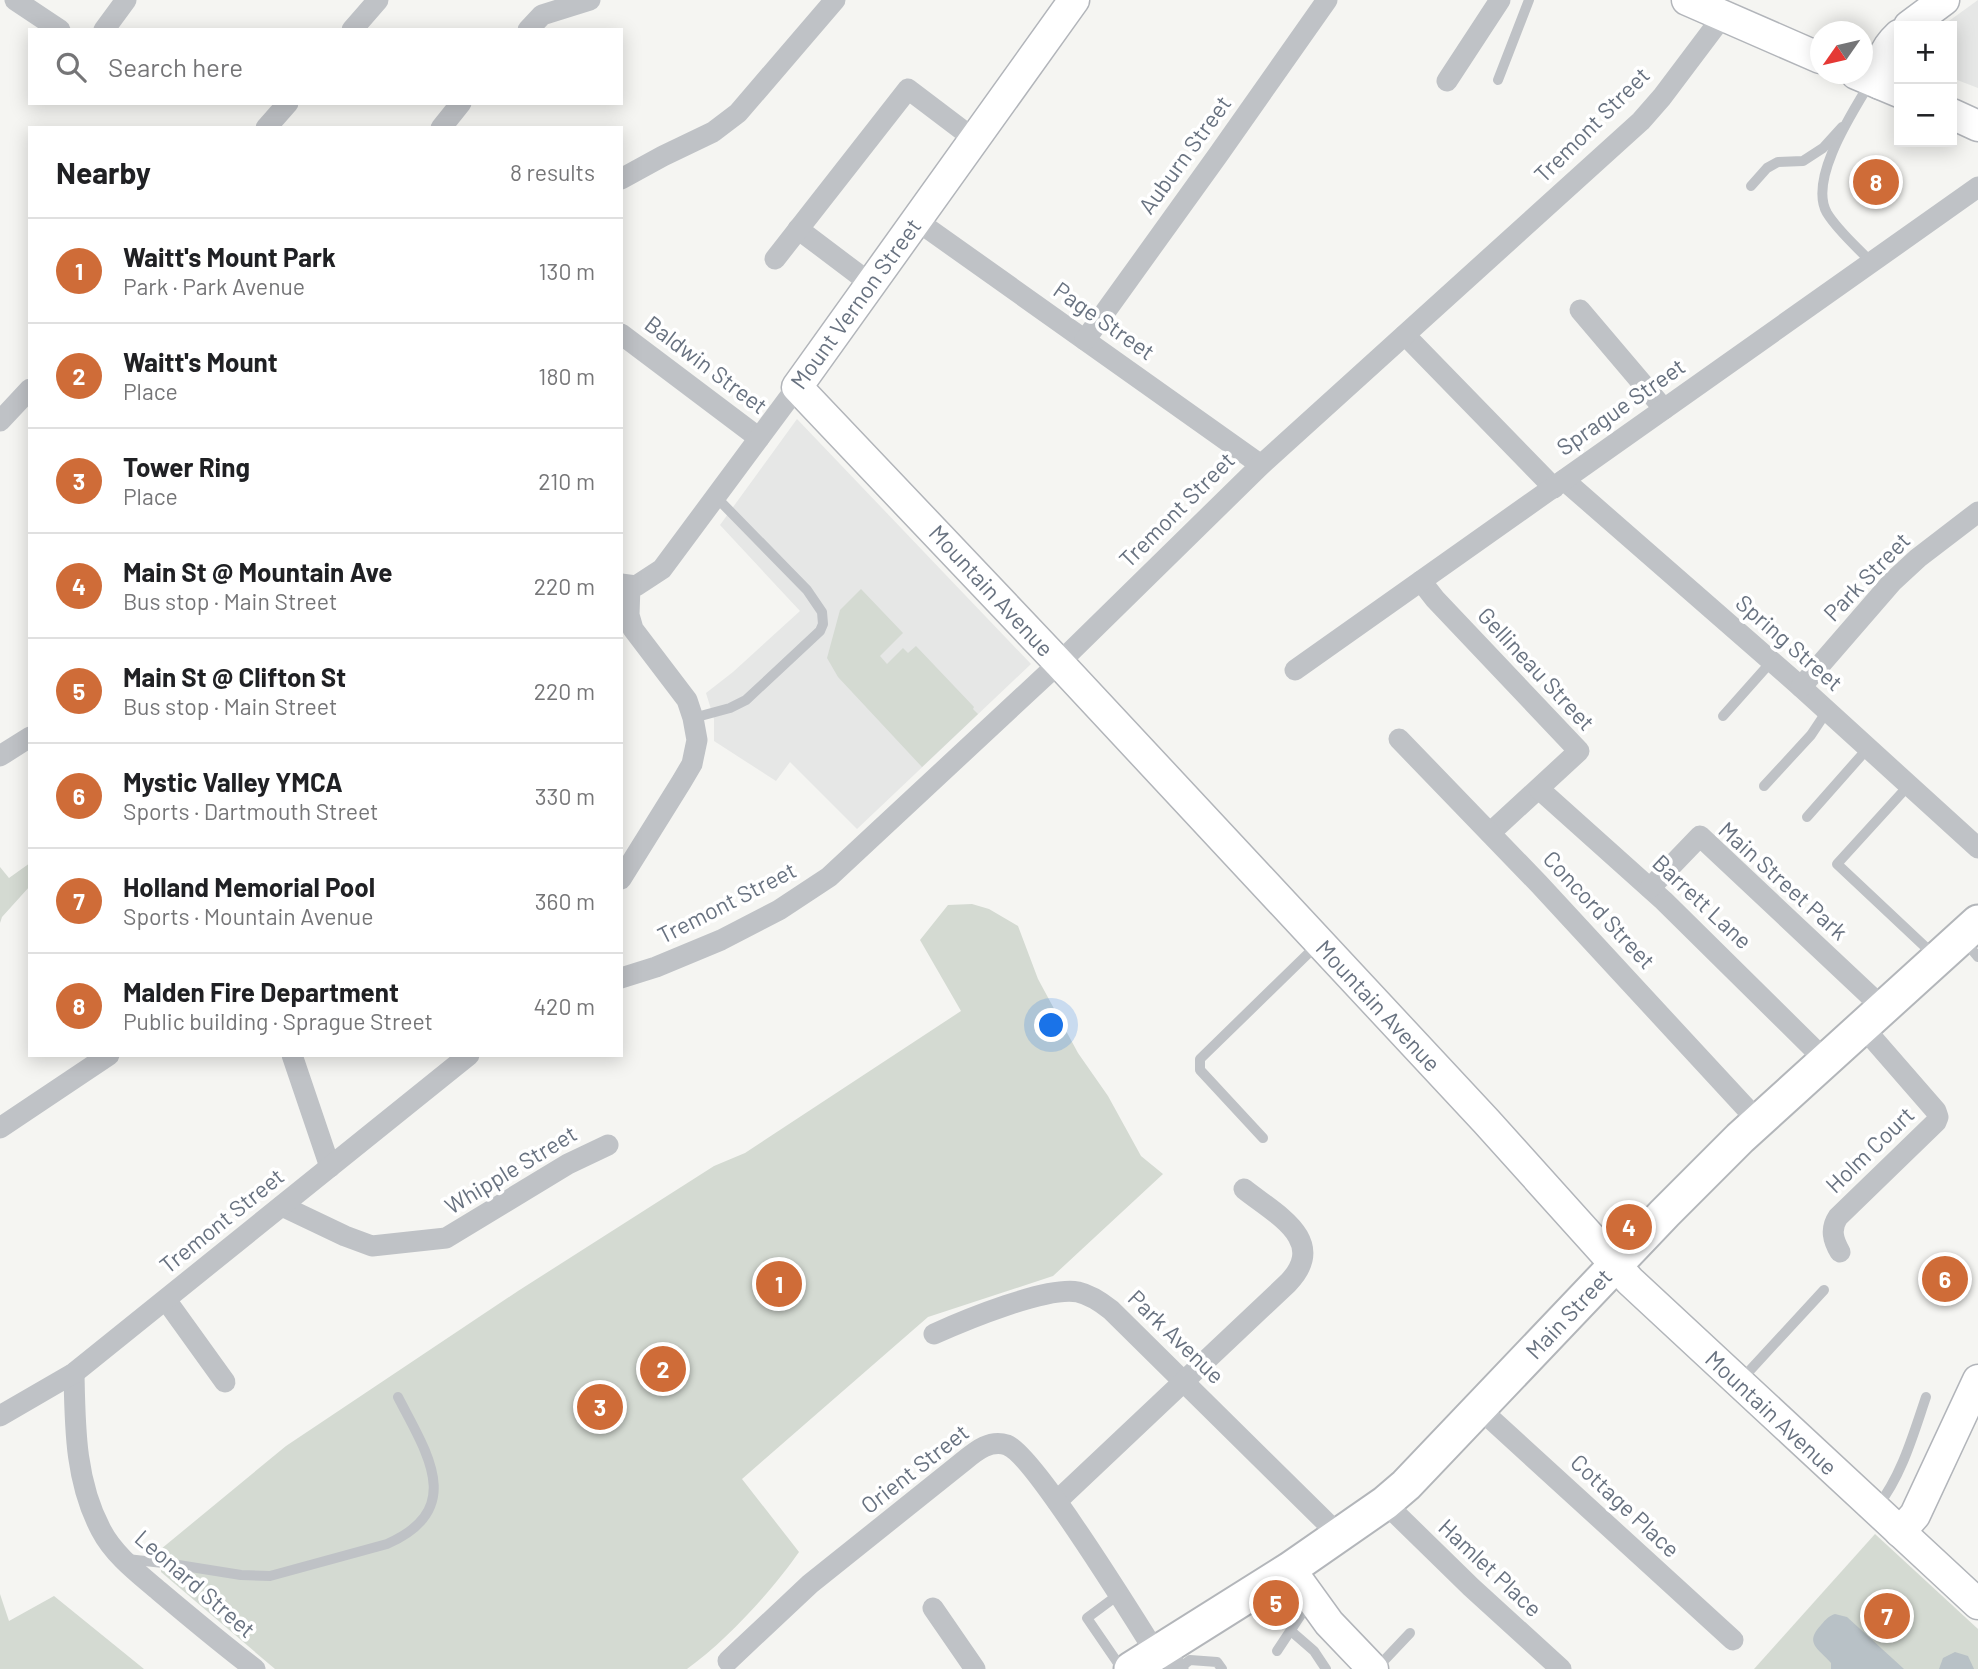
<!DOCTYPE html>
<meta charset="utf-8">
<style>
:root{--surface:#fff;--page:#f6f6f6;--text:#202124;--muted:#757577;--line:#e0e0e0;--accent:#cf6c38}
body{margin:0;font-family:Barlow,sans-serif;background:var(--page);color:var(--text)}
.controls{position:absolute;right:21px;top:21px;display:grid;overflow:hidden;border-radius:0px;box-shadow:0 4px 18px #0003}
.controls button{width:63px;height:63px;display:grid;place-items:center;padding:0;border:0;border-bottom:2px solid var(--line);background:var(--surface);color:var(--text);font:35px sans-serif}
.compass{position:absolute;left:1810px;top:21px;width:63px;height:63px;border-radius:50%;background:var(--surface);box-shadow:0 4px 18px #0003;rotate:236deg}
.you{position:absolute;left:1052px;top:1026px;width:24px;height:24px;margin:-18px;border:5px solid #fff;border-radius:50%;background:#1a73e8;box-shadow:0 0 0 10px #1a73e833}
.badge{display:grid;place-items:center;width:46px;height:46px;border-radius:50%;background:var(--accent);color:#fff;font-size:23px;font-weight:700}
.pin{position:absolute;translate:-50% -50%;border:4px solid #fff;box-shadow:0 2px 7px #0006}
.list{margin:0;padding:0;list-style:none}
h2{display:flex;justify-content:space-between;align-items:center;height:91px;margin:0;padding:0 28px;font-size:30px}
h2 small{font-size:23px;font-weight:400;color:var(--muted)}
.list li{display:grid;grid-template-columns:46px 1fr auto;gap:21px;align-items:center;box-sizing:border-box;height:105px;padding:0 28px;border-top:2px solid var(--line)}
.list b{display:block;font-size:26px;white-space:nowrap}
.list p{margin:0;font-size:23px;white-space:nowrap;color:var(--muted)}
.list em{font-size:23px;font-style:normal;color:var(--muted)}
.icon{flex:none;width:38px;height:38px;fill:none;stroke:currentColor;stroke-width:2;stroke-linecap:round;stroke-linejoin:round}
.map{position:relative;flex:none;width:1978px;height:1669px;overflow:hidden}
.search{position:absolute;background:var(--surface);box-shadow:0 4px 18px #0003;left:28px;top:28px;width:595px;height:77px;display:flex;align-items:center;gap:18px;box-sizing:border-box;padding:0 24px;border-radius:0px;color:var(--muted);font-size:26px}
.panel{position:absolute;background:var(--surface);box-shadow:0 4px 18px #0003;left:28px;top:126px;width:595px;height:931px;border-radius:0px}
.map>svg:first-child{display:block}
</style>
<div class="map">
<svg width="1978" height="1669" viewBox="0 0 1978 1669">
<rect width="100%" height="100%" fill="#f5f5f2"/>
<g fill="#e6e7e6">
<path d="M 1978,0 L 1978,88 L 1952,78 L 1952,26 L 1942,26 Z"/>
<path d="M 797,419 L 1031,664 L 857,829 L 790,762 L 776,781 L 714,741 L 714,719 L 706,693 L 733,672 L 800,611 L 720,525 Z"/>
</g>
<g fill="#d4dad2">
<path d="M 861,589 L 903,633 L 880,656 L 887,664 L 903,648 L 908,653 L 916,646 L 974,707 L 973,709 L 978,714 L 922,767 L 838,677 L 827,658 L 840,610 Z"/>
<path d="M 30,863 L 30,886 L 2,917 L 0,923 L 0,867 L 9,878 Z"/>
<path d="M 972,904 L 989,909 L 1018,926 L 1038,979 L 1078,1053 L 1108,1096 L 1141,1156 L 1163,1174 L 1053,1276 L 928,1317 L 742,1479 L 799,1552 C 772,1591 726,1641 687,1669 L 275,1669 L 161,1572 L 161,1549 L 286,1446 L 518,1291 L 714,1166 L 745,1153 L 961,1011 L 920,940 L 948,905 Z"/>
<path d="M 1875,1534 L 1978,1629 L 1978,1669 L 1754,1669 Z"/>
<path d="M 0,1594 L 9,1621 L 54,1596 L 144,1669 L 0,1669 Z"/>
</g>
<g fill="#b8c1c6">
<path d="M 1835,1614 L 1847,1617 L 1904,1669 L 1831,1669 L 1831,1663 C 1818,1648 1804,1643 1821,1625 C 1826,1619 1829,1616 1835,1614 Z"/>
<path d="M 1955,1652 L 1968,1656 L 1974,1669 L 1939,1669 L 1943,1658 Z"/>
</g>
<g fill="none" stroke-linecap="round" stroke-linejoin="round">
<defs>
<g id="secondary">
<path d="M 1074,0 L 797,387 L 1059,663 L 1486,1121 L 1630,1281 L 1978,1604"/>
<path d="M 1687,0 L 1820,58"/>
<path d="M 1909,26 L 1944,0"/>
<path d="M 1856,74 L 1899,92"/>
<path d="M 1880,84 C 1880,62 1883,50 1899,35"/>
<path d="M 1952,114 L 1978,126"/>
<path d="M 1900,1532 L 1915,1515 L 1978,1380"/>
<path d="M 1290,1569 L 1329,1623 L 1373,1669"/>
</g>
<path id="primary" d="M 1131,1669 L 1290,1569 L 1385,1503 L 1406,1485 L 1665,1213 L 1740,1138 L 1978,922"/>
</defs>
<use href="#secondary" stroke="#b2b5ba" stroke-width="33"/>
<use href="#primary" stroke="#b3b6ba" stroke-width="37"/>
<g stroke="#bfc2c6" stroke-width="10">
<path d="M 1498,80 L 1529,0"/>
<path d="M 1870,83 C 1852,113 1808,180 1827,213 C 1838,231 1856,246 1871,262"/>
<path d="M 1751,186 L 1767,168 L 1778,162 L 1803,161 L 1823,148 L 1842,127"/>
<path d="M 1723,716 L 1771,662"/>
<path d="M 693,718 L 730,708 L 746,700 L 820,631 L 823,624 L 822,612 L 807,590 L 716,497"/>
<path d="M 1909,785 L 1837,864 L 1936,957"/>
<path d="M 1764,786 L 1811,735 L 1827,711"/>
<path d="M 1807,817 L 1868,748"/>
<path d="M 1964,940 L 1978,957"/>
<path d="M 1263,1138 L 1200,1070 L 1200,1059 L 1319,943"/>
<path d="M 1741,1380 L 1824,1290"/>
<path d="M 1877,1507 C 1902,1475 1913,1435 1926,1397"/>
<path d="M 127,1559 L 172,1564 L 241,1575 L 270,1576 L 387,1544 C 467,1509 426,1452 398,1397"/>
<path d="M 1118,1595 L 1087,1618 L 1122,1669"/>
<path d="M 1291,1631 L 1314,1651 L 1326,1669"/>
<path d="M 1277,1651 L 1310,1601"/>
<path d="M 1178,1669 L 1190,1660 L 1217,1662 L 1222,1669"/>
<path d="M 1376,1669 L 1410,1633"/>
</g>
<g stroke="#bfc2c6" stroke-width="21">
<path d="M 15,0 L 60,30"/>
<path d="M 104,30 L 126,0"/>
<path d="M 352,30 L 378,0"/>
<path d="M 528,30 L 542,15 L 590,0"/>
<path d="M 1447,81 L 1500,0"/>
<path d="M 266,128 L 288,103"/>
<path d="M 441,128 L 461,103"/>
<path d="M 621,179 L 663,156 L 713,132 L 738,113 L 835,0"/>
<path d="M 916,220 L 1261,465"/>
<path d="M 798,229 L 871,284"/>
<path d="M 775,259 L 908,89 L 974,139"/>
<path d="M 1580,310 L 1664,409"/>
<path d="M 621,334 L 759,438"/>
<path d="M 1405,335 L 1554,488"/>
<path d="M 1085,340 L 1218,155 L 1327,0"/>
<path d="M 0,421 L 30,389"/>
<path d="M 1564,480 L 1801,687 L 1978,848"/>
<path d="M 1421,581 L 1435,599 L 1579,751 L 1490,833"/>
<path d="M 621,584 L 636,586 L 662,569 L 797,387"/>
<path d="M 1295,670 L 1978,187"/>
<path d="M 1801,687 L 1892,582 L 1918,558 L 1978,512"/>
<path d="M 1399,739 L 1539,884 L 1758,1121"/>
<path d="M 0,756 L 30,737"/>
<path d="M 1539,789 L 1664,901 L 1824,1059"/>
<path d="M 621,879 L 682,781 L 692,764 L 697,740 L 693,718 L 687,700 L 633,629 L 629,615 L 630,586"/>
<path d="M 1650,888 L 1700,836 L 1883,1008"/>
<path d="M 621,978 L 656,967 L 721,940 L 779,910 L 829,877 L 1059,663 L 1261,465 L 1641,121 L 1662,97 L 1723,16"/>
<path d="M 292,1055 L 330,1167"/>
<path d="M 0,1128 L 109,1055"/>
<path d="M 282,1206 L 345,1236 L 372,1246 L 446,1238 L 568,1164 L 608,1145"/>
<path d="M 1840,1252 C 1833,1240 1830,1229 1838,1217 L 1936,1122 L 1938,1117 L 1936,1111 L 1862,1026"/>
<path d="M 166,1300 L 225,1382"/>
<path d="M 934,1334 C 965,1320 1047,1286 1078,1292 C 1091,1295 1101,1302 1111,1310 L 1339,1535"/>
<path d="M 74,1373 C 75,1427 75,1481 101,1530 C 114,1555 138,1573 159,1591 C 191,1618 222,1644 255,1669"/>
<path d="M 1480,1409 L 1733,1640"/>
<path d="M 0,1416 L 74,1373 L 469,1055"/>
<path d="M 1057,1501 L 1288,1283 C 1329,1240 1275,1214 1244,1189"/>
<path d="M 1385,1503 L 1471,1587 L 1561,1669"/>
<path d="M 933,1608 L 975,1669"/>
<path d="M 1163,1649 L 1178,1669"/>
<path d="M 728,1661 L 810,1584 L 960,1464 C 974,1453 988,1439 1007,1445 C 1033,1454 1135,1620 1156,1653"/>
</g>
<use href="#secondary" stroke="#fff" stroke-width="30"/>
<use href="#primary" stroke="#fff" stroke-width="33"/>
</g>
<g text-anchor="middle" stroke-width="7" stroke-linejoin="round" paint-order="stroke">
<g font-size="23" fill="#687280" stroke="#fff">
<text transform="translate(1592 125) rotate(-45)" y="8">Tremont Street</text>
<text transform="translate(1185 155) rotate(-54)" y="8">Auburn Street</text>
<text transform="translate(856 304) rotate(-54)" y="8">Mount Vernon Street</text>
<text transform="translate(1104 321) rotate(35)" y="8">Page Street</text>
<text transform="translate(706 365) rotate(37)" y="8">Baldwin Street</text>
<text transform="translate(1621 407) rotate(-35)" y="8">Sprague Street</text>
<text transform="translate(1177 510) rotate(-45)" y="8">Tremont Street</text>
<text transform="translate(1867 577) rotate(-46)" y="8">Park Street</text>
<text transform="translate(991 591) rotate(47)" y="8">Mountain Avenue</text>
<text transform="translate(1789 643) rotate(41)" y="8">Spring Street</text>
<text transform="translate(1536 669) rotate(47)" y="8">Gellineau Street</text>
<text transform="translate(1783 881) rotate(42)" y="8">Main Street Park</text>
<text transform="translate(1702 902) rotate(43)" y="8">Barrett Lane</text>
<text transform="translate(727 903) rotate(-27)" y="8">Tremont Street</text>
<text transform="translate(1599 910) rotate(47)" y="8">Concord Street</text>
<text transform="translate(1378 1006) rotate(47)" y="8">Mountain Avenue</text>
<text transform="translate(1870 1150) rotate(-44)" y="8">Holm Court</text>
<text transform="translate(511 1170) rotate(-31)" y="8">Whipple Street</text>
<text transform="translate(222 1221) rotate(-39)" y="8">Tremont Street</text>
<text transform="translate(1569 1314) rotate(-47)" y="8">Main Street</text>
<text transform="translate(1176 1337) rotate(44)" y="8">Park Avenue</text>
<text transform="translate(1771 1413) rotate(43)" y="8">Mountain Avenue</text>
<text transform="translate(915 1469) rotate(-38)" y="8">Orient Street</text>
<text transform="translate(1625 1506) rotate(43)" y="8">Cottage Place</text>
<text transform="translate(1490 1568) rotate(43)" y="8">Hamlet Place</text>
<text transform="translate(195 1584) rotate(41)" y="8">Leonard Street</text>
</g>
</g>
</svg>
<div class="controls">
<button>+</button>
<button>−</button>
</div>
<svg class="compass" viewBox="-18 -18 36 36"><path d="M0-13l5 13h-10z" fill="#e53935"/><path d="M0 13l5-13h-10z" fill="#757577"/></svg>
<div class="you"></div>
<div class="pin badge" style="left:779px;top:1284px">1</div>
<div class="pin badge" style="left:663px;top:1369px">2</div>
<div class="pin badge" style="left:600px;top:1407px">3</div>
<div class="pin badge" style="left:1629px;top:1227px">4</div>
<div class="pin badge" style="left:1276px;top:1603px">5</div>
<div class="pin badge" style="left:1945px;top:1279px">6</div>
<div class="pin badge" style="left:1887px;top:1616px">7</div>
<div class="pin badge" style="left:1876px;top:182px">8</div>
<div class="search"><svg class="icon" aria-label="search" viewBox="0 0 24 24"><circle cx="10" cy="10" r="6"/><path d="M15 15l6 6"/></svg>Search here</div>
<section class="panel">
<h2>Nearby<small>8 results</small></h2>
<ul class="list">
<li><span class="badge">1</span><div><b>Waitt's Mount Park</b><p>Park · Park Avenue</p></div><em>130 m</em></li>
<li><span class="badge">2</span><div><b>Waitt's Mount</b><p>Place</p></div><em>180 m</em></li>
<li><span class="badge">3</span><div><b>Tower Ring</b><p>Place</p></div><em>210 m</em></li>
<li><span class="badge">4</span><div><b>Main St @ Mountain Ave</b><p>Bus stop · Main Street</p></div><em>220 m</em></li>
<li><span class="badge">5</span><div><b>Main St @ Clifton St</b><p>Bus stop · Main Street</p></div><em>220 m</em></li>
<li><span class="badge">6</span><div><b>Mystic Valley YMCA</b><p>Sports · Dartmouth Street</p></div><em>330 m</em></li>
<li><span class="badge">7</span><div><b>Holland Memorial Pool</b><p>Sports · Mountain Avenue</p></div><em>360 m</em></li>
<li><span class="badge">8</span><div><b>Malden Fire Department</b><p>Public building · Sprague Street</p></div><em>420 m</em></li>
</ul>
</section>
</div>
